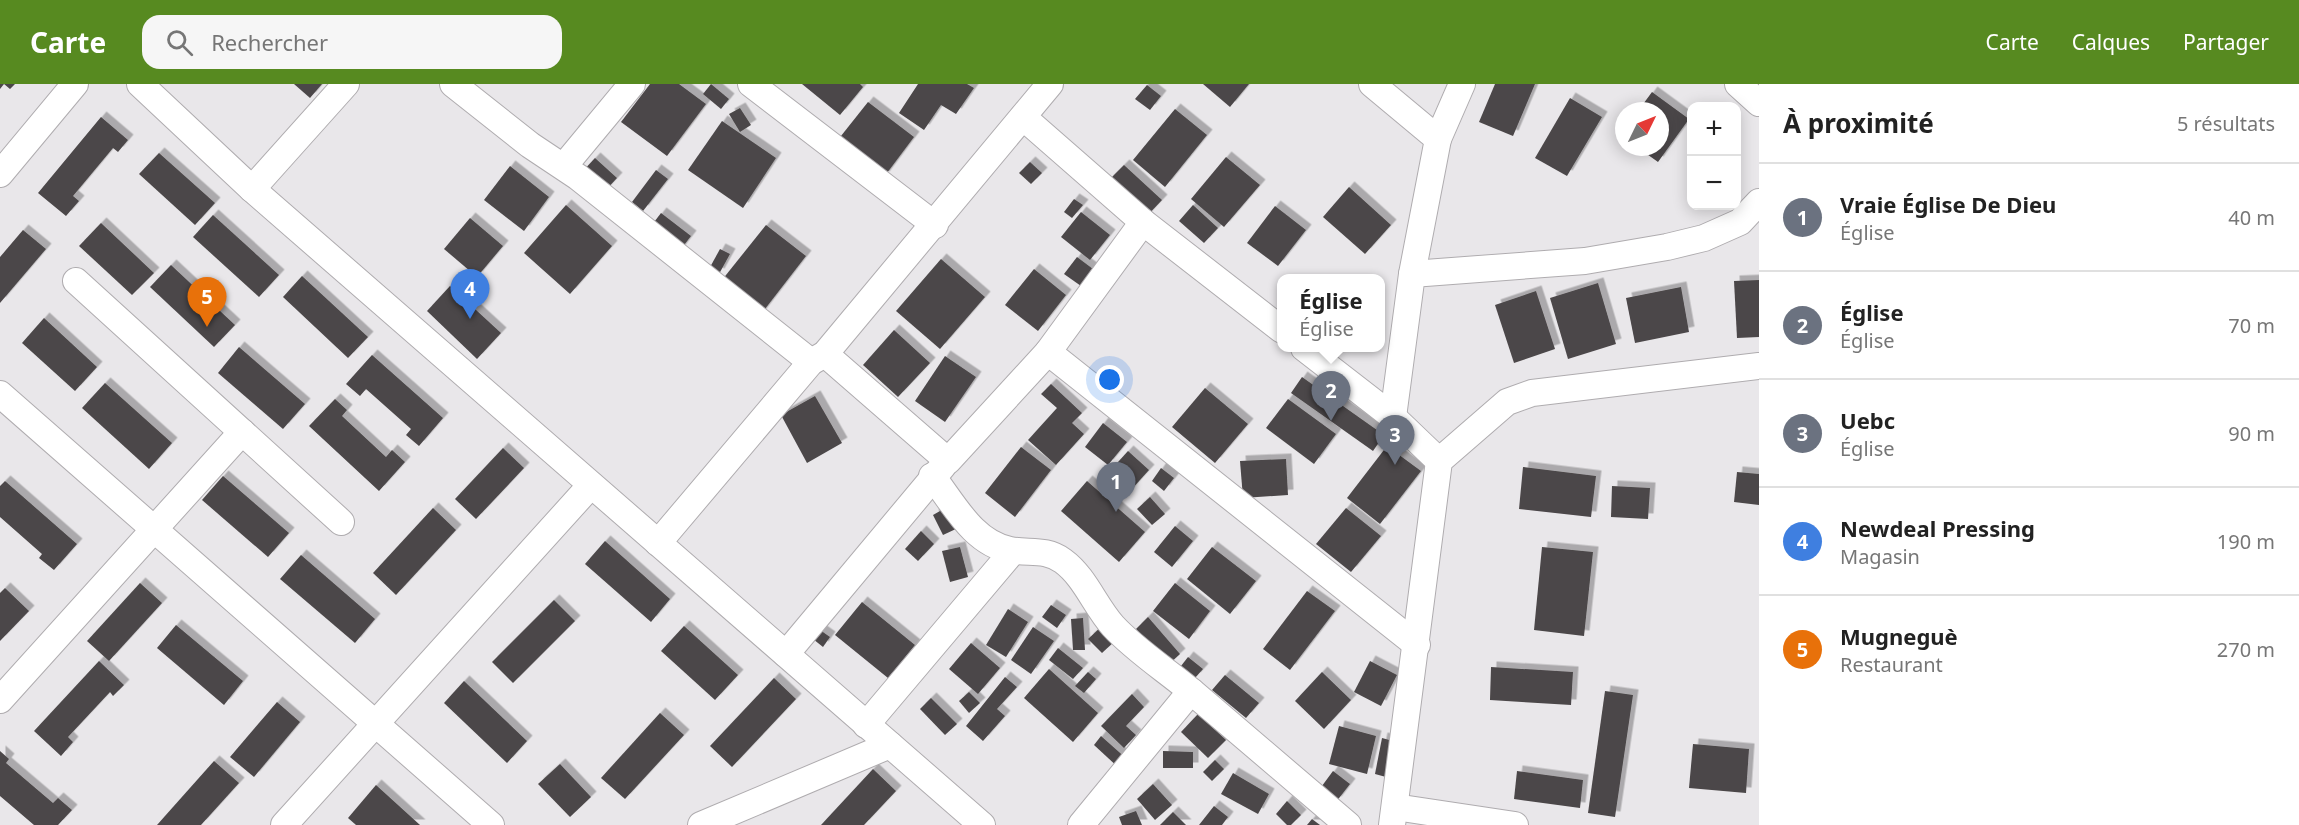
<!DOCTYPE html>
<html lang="fr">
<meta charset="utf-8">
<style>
:root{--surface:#fff;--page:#f6f6f6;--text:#222;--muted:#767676;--line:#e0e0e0;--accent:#578a20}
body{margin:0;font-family:"Noto Sans",sans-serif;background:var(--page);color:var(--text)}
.controls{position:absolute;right:18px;top:18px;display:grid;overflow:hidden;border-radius:12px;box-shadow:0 3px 15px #0003}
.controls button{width:54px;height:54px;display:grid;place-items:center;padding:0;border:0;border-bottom:2px solid var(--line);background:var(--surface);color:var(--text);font:30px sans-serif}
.compass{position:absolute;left:1615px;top:18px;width:54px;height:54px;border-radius:50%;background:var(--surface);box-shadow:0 3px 15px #0003;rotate:47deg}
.you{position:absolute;left:1110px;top:296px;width:21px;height:21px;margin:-15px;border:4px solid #fff;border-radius:50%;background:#1a73e8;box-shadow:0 0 0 9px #1a73e833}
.badge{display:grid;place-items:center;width:39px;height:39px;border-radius:50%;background:var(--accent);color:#fff;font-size:20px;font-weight:700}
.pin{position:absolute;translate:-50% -50px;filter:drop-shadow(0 2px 3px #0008)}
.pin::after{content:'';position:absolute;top:32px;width:21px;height:18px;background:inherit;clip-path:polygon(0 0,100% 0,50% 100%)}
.popup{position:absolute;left:1277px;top:190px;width:108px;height:78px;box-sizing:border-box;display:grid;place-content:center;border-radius:12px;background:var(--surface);filter:drop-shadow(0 2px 4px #0005);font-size:20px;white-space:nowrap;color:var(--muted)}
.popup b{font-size:22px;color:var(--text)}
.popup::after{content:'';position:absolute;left:50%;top:100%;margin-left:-12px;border:12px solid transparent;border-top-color:var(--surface)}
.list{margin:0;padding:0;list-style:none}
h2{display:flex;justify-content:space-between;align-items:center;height:78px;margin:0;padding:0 24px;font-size:26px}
h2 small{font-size:20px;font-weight:400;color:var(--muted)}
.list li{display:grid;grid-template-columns:39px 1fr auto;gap:18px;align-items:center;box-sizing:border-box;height:108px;padding:0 24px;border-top:2px solid var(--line)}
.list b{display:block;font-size:22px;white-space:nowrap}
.list p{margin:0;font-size:20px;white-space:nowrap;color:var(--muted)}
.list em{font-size:20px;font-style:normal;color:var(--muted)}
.icon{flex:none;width:33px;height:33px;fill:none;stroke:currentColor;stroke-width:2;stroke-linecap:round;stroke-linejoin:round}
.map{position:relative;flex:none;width:1759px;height:741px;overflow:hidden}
header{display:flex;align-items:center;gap:36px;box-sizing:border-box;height:84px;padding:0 30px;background:var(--accent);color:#fff}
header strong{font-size:28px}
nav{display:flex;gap:33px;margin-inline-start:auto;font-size:21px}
.search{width:420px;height:54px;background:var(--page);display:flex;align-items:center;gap:15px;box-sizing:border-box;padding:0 21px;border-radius:18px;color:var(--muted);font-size:22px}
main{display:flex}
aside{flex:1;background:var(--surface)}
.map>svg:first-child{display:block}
</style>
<header>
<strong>Carte</strong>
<div class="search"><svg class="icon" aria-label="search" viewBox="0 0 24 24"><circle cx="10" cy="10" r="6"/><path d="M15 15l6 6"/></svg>Rechercher</div>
<nav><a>Carte</a><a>Calques</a><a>Partager</a></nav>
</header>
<main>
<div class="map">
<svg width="1759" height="741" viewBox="0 0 1759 741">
<defs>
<filter id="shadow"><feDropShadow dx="5.5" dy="-5.5" stdDeviation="0" flood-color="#0004"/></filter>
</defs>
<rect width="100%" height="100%" fill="#e9e7ea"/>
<g fill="#4b4748" filter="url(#shadow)">
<path d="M 0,0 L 15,0 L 10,5 L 4,0 L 0,5 Z"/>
<path d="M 294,0 L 322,0 L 310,14 Z"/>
<path d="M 650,0 L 679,0 L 706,20 L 667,72 L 621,38 Z"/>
<path d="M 711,0 L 729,15 L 721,25 L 703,10 Z"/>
<path d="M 802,0 L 860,0 L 863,3 L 840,31 Z"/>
<path d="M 918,0 L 967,0 L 974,4 L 956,30 L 941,21 L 924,46 L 899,29 Z"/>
<path d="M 1203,0 L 1249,0 L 1230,23 Z"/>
<path d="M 1495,0 L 1535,0 L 1513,52 L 1479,38 Z"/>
<path d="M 1147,1 L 1161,12 L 1150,26 L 1135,15 Z"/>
<path d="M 1652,8 L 1689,35 L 1658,78 L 1637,63 L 1660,63 L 1660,27 L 1638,27 Z"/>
<path d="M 1570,14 L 1602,33 L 1567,92 L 1535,74 Z"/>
<path d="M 868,18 L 914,53 L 884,93 L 837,57 Z"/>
<path d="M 740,24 L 751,41 L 740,48 L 729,30 Z"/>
<path d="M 1175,25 L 1207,51 L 1165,103 L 1133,76 Z"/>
<path d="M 101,33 L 128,56 L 118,68 L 113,64 L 73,112 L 79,117 L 66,132 L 38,109 Z"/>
<path d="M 722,37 L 776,74 L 743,124 L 688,86 Z"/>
<path d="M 159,69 L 215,119 L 195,141 L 139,90 Z"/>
<path d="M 1226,73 L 1260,101 L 1224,143 L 1191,115 Z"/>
<path d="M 595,74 L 617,94 L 604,108 L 582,88 Z"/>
<path d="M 1030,78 L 1042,89 L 1031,100 L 1019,89 Z"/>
<path d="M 1124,81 L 1162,116 L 1146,133 L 1108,97 Z"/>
<path d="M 510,82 L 549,113 L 524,147 L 484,116 Z"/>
<path d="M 656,86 L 668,95 L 643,127 L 632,118 Z"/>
<path d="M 1349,103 L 1391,141 L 1365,170 L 1323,133 Z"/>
<path d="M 1074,115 L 1083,121 L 1072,134 L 1064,128 Z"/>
<path d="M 566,121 L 612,162 L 570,210 L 524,169 Z"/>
<path d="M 1193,121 L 1218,144 L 1204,159 L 1179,137 Z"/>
<path d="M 1275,122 L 1306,146 L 1278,182 L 1247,159 Z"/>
<path d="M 1081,128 L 1110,151 L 1090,176 L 1061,153 Z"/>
<path d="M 661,129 L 691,152 L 678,169 L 648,146 Z"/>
<path d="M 213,131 L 279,191 L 259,213 L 193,153 Z"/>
<path d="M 470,134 L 503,162 L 477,193 L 444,165 Z"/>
<path d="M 101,139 L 154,189 L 132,211 L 79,162 Z"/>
<path d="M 766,141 L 806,172 L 758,234 L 718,201 Z"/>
<path d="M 23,146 L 46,165 L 0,219 L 0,173 Z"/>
<path d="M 720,165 L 730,170 L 719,190 L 709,185 Z"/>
<path d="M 1077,173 L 1093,185 L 1081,202 L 1064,190 Z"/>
<path d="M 941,175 L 985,213 L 940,265 L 896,227 Z"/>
<path d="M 171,181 L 235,241 L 214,263 L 150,203 Z"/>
<path d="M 1034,185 L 1066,211 L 1038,247 L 1005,221 Z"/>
<path d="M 302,192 L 368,253 L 348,274 L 283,213 Z"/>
<path d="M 1759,196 L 1759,253 L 1737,254 L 1734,197 Z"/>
<path d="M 1598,199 L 1616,260 L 1568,275 L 1550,214 Z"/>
<path d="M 450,202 L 501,249 L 477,275 L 427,227 Z"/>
<path d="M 1681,203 L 1689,248 L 1635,259 L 1626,214 Z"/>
<path d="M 1536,207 L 1555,265 L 1514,279 L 1495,221 Z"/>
<path d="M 44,234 L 97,283 L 75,307 L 22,259 Z"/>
<path d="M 894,246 L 930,279 L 898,313 L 863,281 Z"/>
<path d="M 239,263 L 305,320 L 283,345 L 218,289 Z"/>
<path d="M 372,271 L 443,334 L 419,362 L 406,351 L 411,345 L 366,305 L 360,312 L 346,300 Z"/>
<path d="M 945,272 L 976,293 L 945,338 L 915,317 Z"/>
<path d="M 1302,293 L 1384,351 L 1373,367 L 1291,309 Z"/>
<path d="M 105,299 L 172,359 L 149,385 L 82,324 Z"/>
<path d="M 1051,300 L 1082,329 L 1072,339 L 1084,350 L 1056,381 L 1028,356 L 1057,324 L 1041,310 Z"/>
<path d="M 1205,304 L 1248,340 L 1215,379 L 1172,343 Z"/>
<path d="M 815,312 L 842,359 L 807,379 L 781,331 Z"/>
<path d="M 335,315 L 347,326 L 342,332 L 386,373 L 392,366 L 405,378 L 379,407 L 309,342 Z"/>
<path d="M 1288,315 L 1336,350 L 1314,380 L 1266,344 Z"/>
<path d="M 1103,339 L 1127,358 L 1108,381 L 1085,363 Z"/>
<path d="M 1387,362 L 1421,387 L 1380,440 L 1347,414 Z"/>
<path d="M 1021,363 L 1051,386 L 1015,433 L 985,409 Z"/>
<path d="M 503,364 L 524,384 L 476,435 L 455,415 Z"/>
<path d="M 1128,367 L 1149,386 L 1121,417 L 1100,398 Z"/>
<path d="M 1286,375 L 1288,411 L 1243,414 L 1240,377 Z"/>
<path d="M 1523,383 L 1596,392 L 1591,433 L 1519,425 Z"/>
<path d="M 1161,384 L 1174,394 L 1164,407 L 1152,397 Z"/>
<path d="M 1737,388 L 1759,390 L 1759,421 L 1734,418 Z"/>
<path d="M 223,392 L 289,449 L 268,473 L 202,416 Z"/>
<path d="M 5,397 L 77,460 L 54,486 L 39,474 L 42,470 L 0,433 L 0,402 Z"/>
<path d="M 1087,397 L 1145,448 L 1119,478 L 1061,427 Z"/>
<path d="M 1612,402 L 1650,404 L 1648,435 L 1611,433 Z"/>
<path d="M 1150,413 L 1165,430 L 1152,441 L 1137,425 Z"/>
<path d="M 947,423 L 958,444 L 943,451 L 933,431 Z"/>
<path d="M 433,424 L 456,446 L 396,511 L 373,489 Z"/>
<path d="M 1346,424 L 1381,452 L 1351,488 L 1316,460 Z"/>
<path d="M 1175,442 L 1193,457 L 1172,483 L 1154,468 Z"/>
<path d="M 921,447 L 934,460 L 918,477 L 905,465 Z"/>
<path d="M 605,457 L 670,515 L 651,538 L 585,480 Z"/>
<path d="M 960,463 L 968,493 L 950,498 L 942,467 Z"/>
<path d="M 1212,463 L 1256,497 L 1230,530 L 1187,495 Z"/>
<path d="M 1542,463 L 1593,468 L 1584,552 L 1534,546 Z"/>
<path d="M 301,471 L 375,535 L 355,559 L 280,495 Z"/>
<path d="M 140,499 L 162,519 L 109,577 L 87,557 Z"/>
<path d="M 1175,499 L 1210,527 L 1189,555 L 1153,527 Z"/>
<path d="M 5,504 L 29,527 L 0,557 L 0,509 Z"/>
<path d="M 1307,507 L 1335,527 L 1290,586 L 1263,565 Z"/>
<path d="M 554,516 L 575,537 L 513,599 L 492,578 Z"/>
<path d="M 862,518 L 915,561 L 888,594 L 835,551 Z"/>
<path d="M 1051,521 L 1066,531 L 1057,544 L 1042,533 Z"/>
<path d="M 1008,525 L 1028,538 L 1006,573 L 986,561 Z"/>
<path d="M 1148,533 L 1180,570 L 1168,581 L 1136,545 Z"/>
<path d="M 1083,534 L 1085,566 L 1073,566 L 1071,535 Z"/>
<path d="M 176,541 L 243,597 L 224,621 L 157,564 Z"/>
<path d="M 684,542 L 738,591 L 715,616 L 661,567 Z"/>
<path d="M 1102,542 L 1116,556 L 1102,569 L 1088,555 Z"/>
<path d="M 1033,543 L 1054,557 L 1031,590 L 1011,576 Z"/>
<path d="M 820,546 L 830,553 L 823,563 L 813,555 Z"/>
<path d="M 971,559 L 1000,584 L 978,610 L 949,585 Z"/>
<path d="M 1058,564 L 1083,584 L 1073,595 L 1049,576 Z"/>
<path d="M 1188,573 L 1203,585 L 1195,594 L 1181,582 Z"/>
<path d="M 99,577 L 124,601 L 113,612 L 110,608 L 68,653 L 73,658 L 61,672 L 34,647 Z"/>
<path d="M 1370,577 L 1397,591 L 1381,622 L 1354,608 Z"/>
<path d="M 1491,583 L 1573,588 L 1571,621 L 1490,616 Z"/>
<path d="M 1049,585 L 1098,629 L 1073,658 L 1024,614 Z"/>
<path d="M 1088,588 L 1096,595 L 1084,609 L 1075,602 Z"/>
<path d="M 1322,588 L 1351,616 L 1324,645 L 1295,617 Z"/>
<path d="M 1225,591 L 1259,619 L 1246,634 L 1212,606 Z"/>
<path d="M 1005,593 L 1017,603 L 997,625 L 1005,632 L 983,657 L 966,642 Z"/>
<path d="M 774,594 L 796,615 L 732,683 L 710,662 Z"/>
<path d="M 464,597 L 527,657 L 507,679 L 444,619 Z"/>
<path d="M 1605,607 L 1633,611 L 1615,733 L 1588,729 Z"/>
<path d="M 969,608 L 980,619 L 969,629 L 959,617 Z"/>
<path d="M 1132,610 L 1144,623 L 1126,642 L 1136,651 L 1124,664 L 1101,642 Z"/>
<path d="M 931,614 L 957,640 L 945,651 L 920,625 Z"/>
<path d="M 277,618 L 300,638 L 254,693 L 230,673 Z"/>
<path d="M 660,629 L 684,651 L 625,715 L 601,694 Z"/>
<path d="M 1198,630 L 1226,656 L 1208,674 L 1181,648 Z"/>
<path d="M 1339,642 L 1376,652 L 1367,690 L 1329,680 Z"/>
<path d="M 1101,652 L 1128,676 L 1120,685 L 1094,661 Z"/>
<path d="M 1382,654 L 1393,657 L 1386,693 L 1375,690 Z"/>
<path d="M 1693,660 L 1749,665 L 1746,709 L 1689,704 Z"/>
<path d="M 0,667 L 9,675 L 6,679 L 53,719 L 58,714 L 72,726 L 58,741 L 34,741 L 0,712 Z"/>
<path d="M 1163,667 L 1193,668 L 1193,684 L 1163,684 Z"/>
<path d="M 1215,676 L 1224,685 L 1212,697 L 1203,688 Z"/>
<path d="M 214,677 L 239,699 L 201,741 L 157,741 Z"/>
<path d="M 560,680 L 591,713 L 570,733 L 538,700 Z"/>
<path d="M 873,685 L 896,707 L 864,741 L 821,741 Z"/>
<path d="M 1333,687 L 1350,700 L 1336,718 L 1319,706 Z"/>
<path d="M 1517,687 L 1583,696 L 1580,724 L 1514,715 Z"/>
<path d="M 1233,689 L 1269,710 L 1258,730 L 1221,710 Z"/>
<path d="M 1153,700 L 1172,721 L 1155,736 L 1137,715 Z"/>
<path d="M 376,701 L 420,741 L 356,741 L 348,734 Z"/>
<path d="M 1287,717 L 1301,731 L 1291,741 L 1287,741 L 1276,730 Z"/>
<path d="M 1214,722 L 1228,733 L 1222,741 L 1199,741 Z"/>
<path d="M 1136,727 L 1142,741 L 1122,741 L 1119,733 Z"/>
<path d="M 1173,728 L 1186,741 L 1160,741 Z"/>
<path d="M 1312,735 L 1320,741 L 1307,741 Z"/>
</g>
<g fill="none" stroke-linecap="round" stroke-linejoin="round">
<defs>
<g id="minor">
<path d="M 140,0 L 252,105 L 982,741"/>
<path d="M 453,0 L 530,61 L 578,93 L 811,278"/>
<path d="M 751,0 L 935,141"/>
<path d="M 1372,0 L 1438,55 L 1412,190"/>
<path d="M 1738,0 L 1759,19"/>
<path d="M 1023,33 L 1143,138 L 1282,246"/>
<path d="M 1438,55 L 1462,0"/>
<path d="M 564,82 L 632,0"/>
<path d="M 0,90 L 75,0"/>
<path d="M 252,105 L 346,0"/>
<path d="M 1143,138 L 1048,268 L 1417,561"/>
<path d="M 76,197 L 341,438"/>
<path d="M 1304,264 L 1393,333 L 1439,377"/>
<path d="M 825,270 L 948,377 L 1048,268"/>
<path d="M 0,310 L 491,741"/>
<path d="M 1393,333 L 1412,190 L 1585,177 L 1667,163 L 1704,154 L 1740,138 L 1759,118"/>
<path d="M 932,392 C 954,420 973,459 1010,466 C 1029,470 1045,464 1063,477 C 1085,493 1095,522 1113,542 C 1135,566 1166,586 1191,607"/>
<path d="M 658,459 L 811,278 L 825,270 L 1050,0"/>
<path d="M 786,570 L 943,382"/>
<path d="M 0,616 L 242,348"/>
<path d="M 866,641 L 1013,467"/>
<path d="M 1395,723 L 1515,741"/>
<path d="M 284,741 L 591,401"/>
<path d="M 701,741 L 890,661"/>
<path d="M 1081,741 L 1191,607 L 1348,741"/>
<path d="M 1392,741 L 1439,377 L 1507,318 L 1532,309 L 1759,282"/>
</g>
</defs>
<use href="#minor" stroke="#afacaf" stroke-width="28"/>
<use href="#minor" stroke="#fff" stroke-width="26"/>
</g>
</svg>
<div class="controls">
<button>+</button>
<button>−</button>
</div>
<svg class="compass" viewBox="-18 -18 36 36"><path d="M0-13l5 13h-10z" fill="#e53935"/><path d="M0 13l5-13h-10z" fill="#767676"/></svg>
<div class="you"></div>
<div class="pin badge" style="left:1116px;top:428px;background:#6b7280">1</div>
<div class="pin badge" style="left:1331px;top:337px;background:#6b7280">2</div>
<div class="popup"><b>Église</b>Église</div>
<div class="pin badge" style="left:1395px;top:381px;background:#6b7280">3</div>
<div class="pin badge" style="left:470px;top:235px;background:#3f7fe0">4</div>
<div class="pin badge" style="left:207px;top:243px;background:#e8710a">5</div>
</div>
<aside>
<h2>À proximité<small>5 résultats</small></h2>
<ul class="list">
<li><span class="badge" style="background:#6b7280">1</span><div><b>Vraie Église De Dieu</b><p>Église</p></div><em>40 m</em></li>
<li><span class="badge" style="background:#6b7280">2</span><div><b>Église</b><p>Église</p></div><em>70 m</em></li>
<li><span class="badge" style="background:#6b7280">3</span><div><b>Uebc</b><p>Église</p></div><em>90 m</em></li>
<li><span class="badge" style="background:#3f7fe0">4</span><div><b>Newdeal Pressing</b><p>Magasin</p></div><em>190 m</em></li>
<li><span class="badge" style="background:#e8710a">5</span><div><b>Mugneguè</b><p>Restaurant</p></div><em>270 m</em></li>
</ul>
</aside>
</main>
